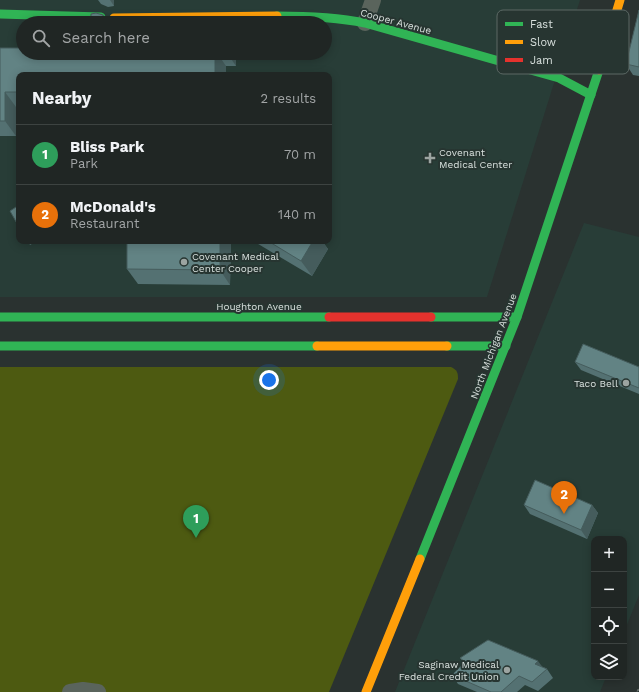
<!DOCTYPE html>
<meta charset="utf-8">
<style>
:root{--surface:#202624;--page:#282e2c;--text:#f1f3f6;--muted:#a2a5a6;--line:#3d4341;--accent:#95b2f1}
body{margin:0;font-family:"Work Sans",sans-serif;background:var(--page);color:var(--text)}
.controls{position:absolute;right:12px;bottom:12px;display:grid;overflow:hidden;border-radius:8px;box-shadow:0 2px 10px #0003}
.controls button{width:36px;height:36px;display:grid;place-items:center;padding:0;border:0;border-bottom:1px solid var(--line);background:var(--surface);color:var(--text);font:20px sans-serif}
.you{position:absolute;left:269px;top:380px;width:14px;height:14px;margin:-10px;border:3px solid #fff;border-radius:50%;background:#1a73e8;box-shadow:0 0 0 6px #1a73e833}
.badge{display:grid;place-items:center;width:26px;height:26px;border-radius:50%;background:var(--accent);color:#fff;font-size:13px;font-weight:700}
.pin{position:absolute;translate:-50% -33px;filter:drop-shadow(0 1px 2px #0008)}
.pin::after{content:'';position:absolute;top:21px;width:14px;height:12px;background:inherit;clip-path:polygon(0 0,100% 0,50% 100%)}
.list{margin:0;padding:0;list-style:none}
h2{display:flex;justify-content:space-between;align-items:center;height:52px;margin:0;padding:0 16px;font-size:17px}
h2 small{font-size:13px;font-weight:400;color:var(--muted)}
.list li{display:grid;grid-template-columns:26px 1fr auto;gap:12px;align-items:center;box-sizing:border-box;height:60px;padding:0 16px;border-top:1px solid var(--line)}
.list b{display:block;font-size:15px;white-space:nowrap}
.list p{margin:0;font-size:13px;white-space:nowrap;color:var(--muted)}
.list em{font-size:13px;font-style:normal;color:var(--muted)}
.icon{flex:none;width:22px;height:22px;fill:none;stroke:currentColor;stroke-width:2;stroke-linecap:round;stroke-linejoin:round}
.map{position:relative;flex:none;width:639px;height:692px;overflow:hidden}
.search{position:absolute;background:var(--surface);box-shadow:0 2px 10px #0003;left:16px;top:16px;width:316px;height:44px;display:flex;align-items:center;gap:10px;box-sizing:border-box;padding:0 14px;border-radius:22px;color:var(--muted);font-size:15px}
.panel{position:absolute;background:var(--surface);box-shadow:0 2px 10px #0003;left:16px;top:72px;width:316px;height:172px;border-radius:8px}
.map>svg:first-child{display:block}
</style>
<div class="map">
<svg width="639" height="692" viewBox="0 0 639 692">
<rect width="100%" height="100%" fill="#2a3230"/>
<g fill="#283d37" fill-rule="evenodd">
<path d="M 0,0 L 580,0 L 487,297 L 0,297 ZM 23,23 L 325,23 L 325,53 L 23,53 ZM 19,75 L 329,75 L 329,241 L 19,241 Z"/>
<path d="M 584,223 L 639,237 L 639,595 L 624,632 L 624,539 L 594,539 L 594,677 L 606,677 L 600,692 L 395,692 Z"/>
</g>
<path fill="#4d5a11" d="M 0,367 L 451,367 C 457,370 458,372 458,379 L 329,692 L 0,692 Z"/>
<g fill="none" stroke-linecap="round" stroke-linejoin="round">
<g stroke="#5a645c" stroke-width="16">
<path d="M 365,23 L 373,0"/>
<path d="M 70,692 L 83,690 L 98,692"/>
</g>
<g stroke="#30b455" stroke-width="9">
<path d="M 0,14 L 101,17"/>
<path d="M 277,16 C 307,16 336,17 365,23 L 559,78 L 591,95"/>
<path d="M 0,317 L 329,317"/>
<path d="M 431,317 L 517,317"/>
<path d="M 0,346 L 317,346"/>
<path d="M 447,346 L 506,346"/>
<path d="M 420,559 L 517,317 L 599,70"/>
</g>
<g stroke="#ff9f0a" stroke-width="9">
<path d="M 114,18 L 277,16"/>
<path d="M 599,70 L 620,0"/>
<path d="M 317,346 L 447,346"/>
<path d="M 366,692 L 420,559"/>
</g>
<path stroke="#e5322d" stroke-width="9" d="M 329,317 L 431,317"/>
<defs>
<path id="rail" d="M 639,692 L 639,691"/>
</defs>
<use href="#rail" stroke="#636b67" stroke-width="4.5"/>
<use href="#rail" stroke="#273531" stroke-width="3" stroke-dasharray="9" stroke-linecap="butt"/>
</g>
<g fill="#547172">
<path d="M 98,0 L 114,0 L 114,6 L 108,7 L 101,4 Z"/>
<path d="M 639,10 L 639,76 L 633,75 L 626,64 Z"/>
<path d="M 0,48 L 23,53 L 236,53 L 236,66 L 226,66 L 19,75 L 19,107 L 16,107 L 16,136 L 0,136 Z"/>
<path d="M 28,241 L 37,241 L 30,245 Z"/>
<path d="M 127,241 L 231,241 L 230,285 L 138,284 L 127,269 Z"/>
<path d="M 253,241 L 322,241 L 328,249 L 312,276 Z"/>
<path d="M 575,362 L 639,367 L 639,394 L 581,370 Z"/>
<path d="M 524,505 L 592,505 L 598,513 L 587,539 L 530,514 Z"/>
<path d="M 460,658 L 543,667 L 547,669 L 553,678 L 538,691 L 525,685 L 517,692 L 477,692 L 458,684 L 452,675 L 464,663 Z"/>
</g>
<g fill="#455c5c">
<path d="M 110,0 L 114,0 L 114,6 Z"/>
<path d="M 103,15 L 109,23 L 104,23 Z"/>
<path d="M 215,53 L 217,53 L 226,66 L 226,75 L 215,75 Z"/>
<path d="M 227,53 L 236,53 L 236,66 Z"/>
<path d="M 5,92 L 16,107 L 16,136 L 5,121 Z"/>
<path d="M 220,241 L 231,241 L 230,285 L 220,270 Z"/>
<path d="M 313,241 L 322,241 L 328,249 L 312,276 L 301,261 Z"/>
<path d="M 592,505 L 598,513 L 587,539 L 581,530 Z"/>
<path d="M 538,661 L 544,669 L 535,664 Z"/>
</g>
<g fill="#628384" stroke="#455c5c">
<path d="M 639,10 L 639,67 L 626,64 Z"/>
<path d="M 96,13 L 103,15 L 104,23 L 91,23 L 91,14 Z"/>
<path d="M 0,48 L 23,48 L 23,53 L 215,53 L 215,75 L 19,75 L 19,92 L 5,92 L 5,121 L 0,121 Z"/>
<path d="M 19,205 L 19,227 L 10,211 Z"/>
<path d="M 127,241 L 220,241 L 220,270 L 127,269 Z"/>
<path d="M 268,241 L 313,241 L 301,261 Z"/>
<path d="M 583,344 L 639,367 L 639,388 L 575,362 Z"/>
<path d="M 535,480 L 592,505 L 581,530 L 524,505 Z"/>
<path d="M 488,640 L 538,661 L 535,664 L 547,669 L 532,682 L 519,676 L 501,692 L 491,692 L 452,675 L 465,662 L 460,658 Z"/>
</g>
<g fill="#9ca4a1" stroke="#273531" stroke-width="1.5">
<path d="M428 152h4v4h4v4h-4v4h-4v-4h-4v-4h4z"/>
<circle cx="184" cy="262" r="4"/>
<circle cx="626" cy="383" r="4"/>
<circle cx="507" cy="670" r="4"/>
</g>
<g text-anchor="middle" stroke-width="4" stroke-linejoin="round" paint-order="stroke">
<g font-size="10" fill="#d9e1de" stroke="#273531">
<text transform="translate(396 21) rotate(15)" y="4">Cooper Avenue</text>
<text x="259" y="310">Houghton Avenue</text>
<text transform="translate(493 346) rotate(-69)" y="4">North Michigan Avenue</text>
</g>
<g font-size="10" fill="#d9e1de" stroke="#273531" text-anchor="start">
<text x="439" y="156">Covenant<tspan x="439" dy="12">Medical Center</tspan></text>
<text x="192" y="260">Covenant Medical<tspan x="192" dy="12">Center Cooper</tspan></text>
<text x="618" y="387" text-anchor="end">Taco Bell</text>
<text x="499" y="668" text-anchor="end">Saginaw Medical<tspan x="499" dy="12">Federal Credit Union</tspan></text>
</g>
</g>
<rect x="497" y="10" width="132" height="64" rx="6" fill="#273531" stroke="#5c6965" stroke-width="1"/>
<rect x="505" y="22" width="18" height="4" fill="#30b455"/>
<rect x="505" y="40" width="18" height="4" fill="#ff9f0a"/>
<rect x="505" y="58" width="18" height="4" fill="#e5322d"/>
<g font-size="11" fill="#d9e1de">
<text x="530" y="28">Fast</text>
<text x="530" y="46">Slow</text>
<text x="530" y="64">Jam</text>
</g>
</svg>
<div class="controls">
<button>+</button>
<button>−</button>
<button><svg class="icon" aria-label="locate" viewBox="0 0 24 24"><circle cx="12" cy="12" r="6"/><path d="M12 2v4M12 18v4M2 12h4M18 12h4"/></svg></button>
<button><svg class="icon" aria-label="layers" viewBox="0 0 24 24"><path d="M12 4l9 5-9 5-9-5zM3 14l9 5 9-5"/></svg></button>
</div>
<div class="you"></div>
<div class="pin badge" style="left:196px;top:538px;background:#2e9e5b">1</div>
<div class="pin badge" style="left:564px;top:514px;background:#e8710a">2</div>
<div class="search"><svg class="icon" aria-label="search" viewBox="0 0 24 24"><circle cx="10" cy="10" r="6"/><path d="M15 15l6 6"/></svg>Search here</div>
<section class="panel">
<h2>Nearby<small>2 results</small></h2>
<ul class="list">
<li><span class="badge" style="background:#2e9e5b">1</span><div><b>Bliss Park</b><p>Park</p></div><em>70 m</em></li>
<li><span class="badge" style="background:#e8710a">2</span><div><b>McDonald's</b><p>Restaurant</p></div><em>140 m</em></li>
</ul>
</section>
</div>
